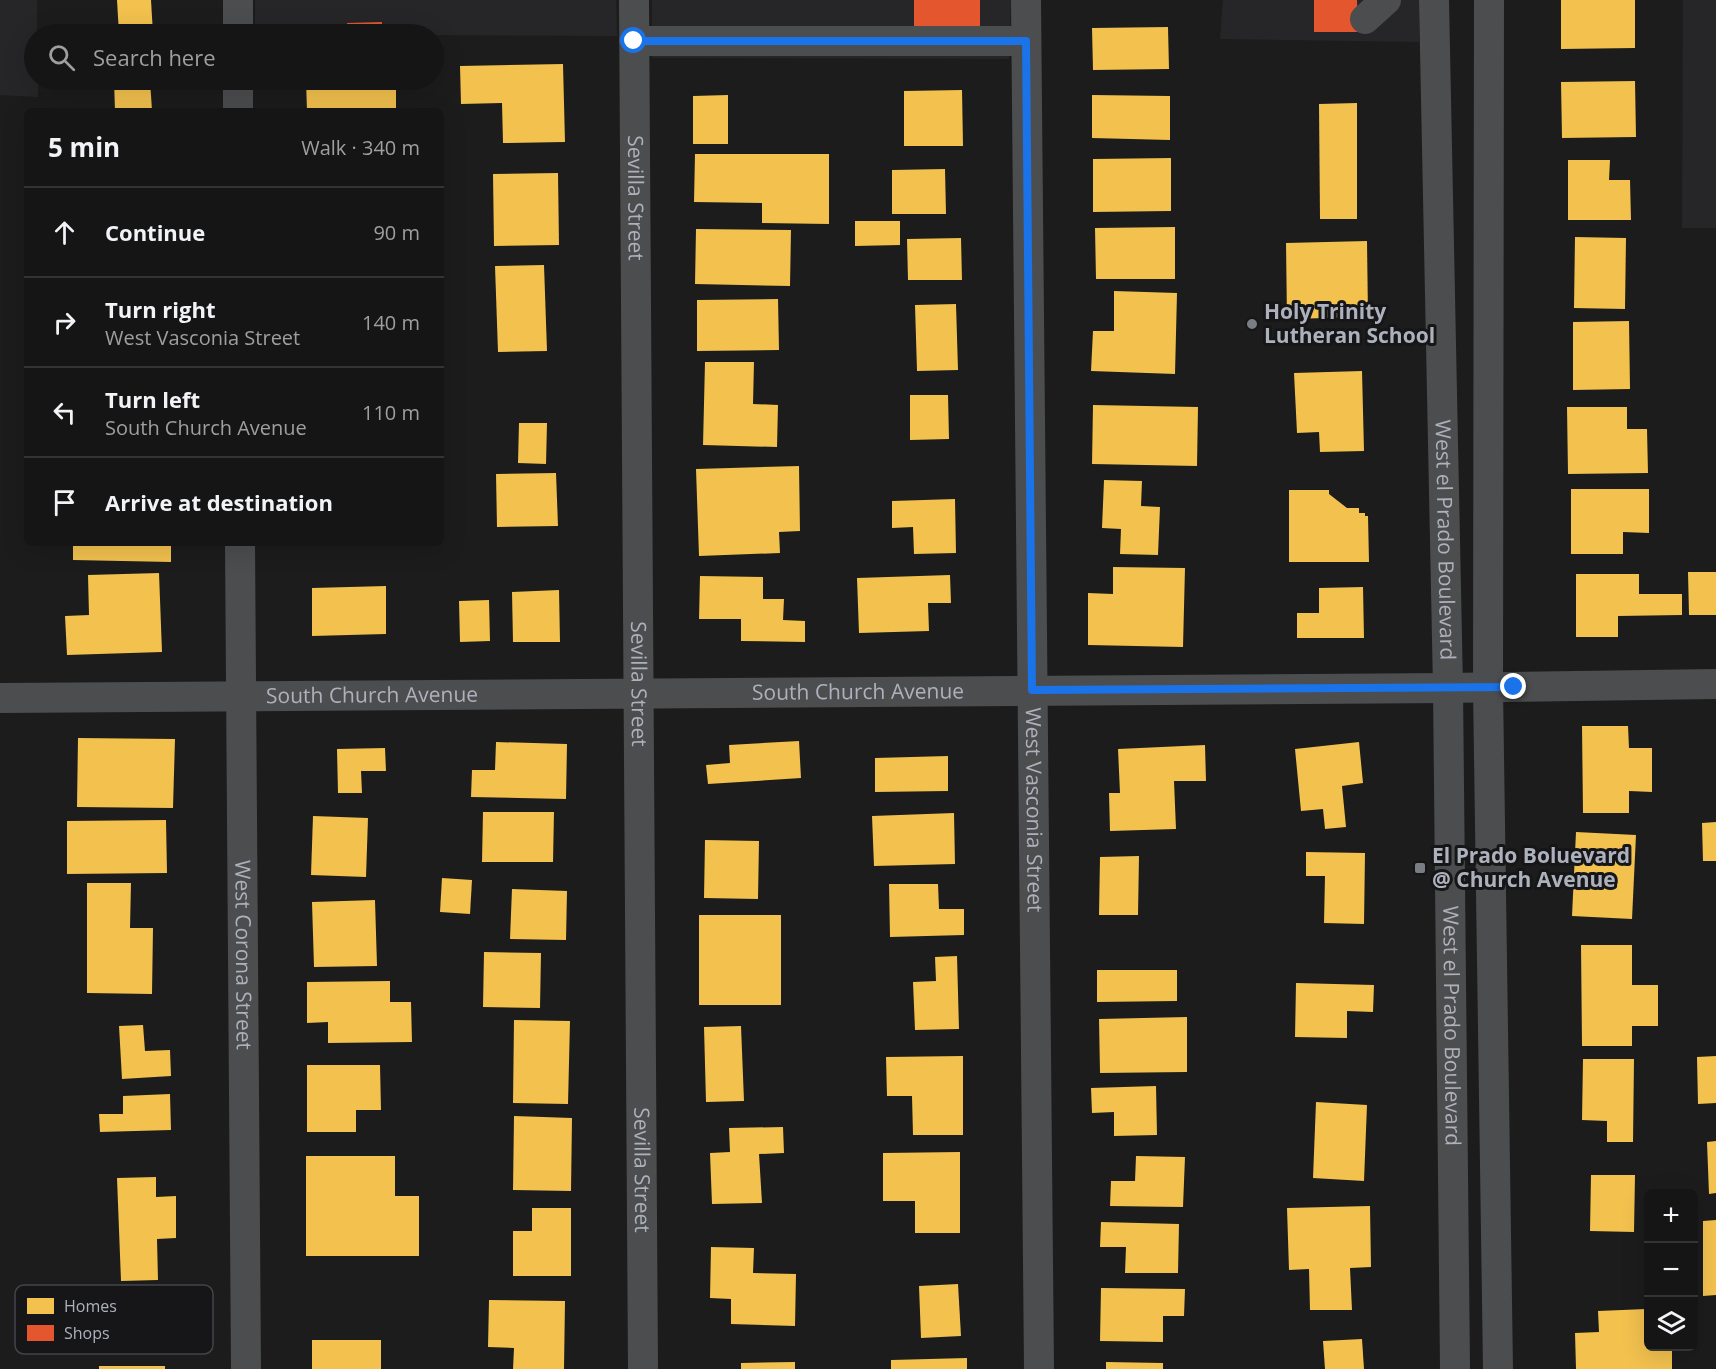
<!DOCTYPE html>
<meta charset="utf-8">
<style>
:root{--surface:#151515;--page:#1e1e1e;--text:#f1f3f6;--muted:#9d9fa0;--line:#343434}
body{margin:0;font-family:"Open Sans",sans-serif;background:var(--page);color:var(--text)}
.controls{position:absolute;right:18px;bottom:18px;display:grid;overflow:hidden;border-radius:9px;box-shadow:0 6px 24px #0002}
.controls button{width:54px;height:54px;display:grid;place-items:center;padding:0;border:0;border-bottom:2px solid var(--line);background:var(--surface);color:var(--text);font:30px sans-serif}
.stop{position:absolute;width:18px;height:18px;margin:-14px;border:4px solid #1a73e8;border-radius:50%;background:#fff}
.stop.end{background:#1a73e8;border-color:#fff;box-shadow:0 2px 6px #0008}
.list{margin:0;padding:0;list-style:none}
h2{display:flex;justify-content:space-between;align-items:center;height:78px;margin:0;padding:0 24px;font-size:26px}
h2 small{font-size:20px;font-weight:400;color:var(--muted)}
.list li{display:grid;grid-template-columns:39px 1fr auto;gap:18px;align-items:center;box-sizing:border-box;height:90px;padding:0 24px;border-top:2px solid var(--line)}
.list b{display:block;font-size:22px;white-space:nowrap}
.list p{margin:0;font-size:20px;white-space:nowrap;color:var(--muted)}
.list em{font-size:20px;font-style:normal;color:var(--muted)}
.icon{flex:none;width:33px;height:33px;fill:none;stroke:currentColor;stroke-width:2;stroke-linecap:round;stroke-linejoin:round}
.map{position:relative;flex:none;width:1716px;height:1369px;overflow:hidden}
.search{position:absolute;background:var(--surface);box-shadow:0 6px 24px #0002;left:24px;top:24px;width:420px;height:66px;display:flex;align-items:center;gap:15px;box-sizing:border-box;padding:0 21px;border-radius:33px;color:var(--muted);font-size:22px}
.panel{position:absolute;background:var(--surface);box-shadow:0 6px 24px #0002;left:24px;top:108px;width:420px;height:438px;border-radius:9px}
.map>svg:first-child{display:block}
</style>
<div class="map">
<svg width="1716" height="1369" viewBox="0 0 1716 1369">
<rect width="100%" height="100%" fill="#1c1c1c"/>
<g fill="#262628">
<path d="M 0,0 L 37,0 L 37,34 L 34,34 L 34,80 L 38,80 L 38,97 L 0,95 Z"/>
<path d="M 255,0 L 616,0 L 617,36 L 255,34 Z"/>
<path d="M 652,0 L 1011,0 L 1009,59 L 652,58 Z"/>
<path d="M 1223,0 L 1419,0 L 1419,42 L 1220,39 Z"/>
<path d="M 1683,0 L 1716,0 L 1716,228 L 1682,228 Z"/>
</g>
<g fill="#f2c14e">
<path d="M 117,0 L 151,0 L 153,34 L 119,34 Z"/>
<path d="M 1561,0 L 1635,0 L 1635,48 L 1561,49 Z"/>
<path d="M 1168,27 L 1169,69 L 1093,70 L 1092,28 Z"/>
<path d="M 563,64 L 565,142 L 503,143 L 502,103 L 461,104 L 460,66 Z"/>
<path d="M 114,80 L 150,80 L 152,111 L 115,111 Z"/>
<path d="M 306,80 L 396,80 L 396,111 L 307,111 Z"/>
<path d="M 1635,81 L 1636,137 L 1562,138 L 1561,82 Z"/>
<path d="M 962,90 L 963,146 L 904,146 L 904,91 Z"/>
<path d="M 728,95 L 728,144 L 693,144 L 693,96 Z"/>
<path d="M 1092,95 L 1170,96 L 1170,140 L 1092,138 Z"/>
<path d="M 1357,103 L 1357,219 L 1320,219 L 1319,104 Z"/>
<path d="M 695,154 L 829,154 L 829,224 L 762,223 L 762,203 L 694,202 Z"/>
<path d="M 1171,158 L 1171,211 L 1093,212 L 1093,159 Z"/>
<path d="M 1568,160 L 1610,160 L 1609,180 L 1630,180 L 1631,220 L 1568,220 Z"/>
<path d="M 945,169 L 946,214 L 892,214 L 892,170 Z"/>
<path d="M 558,173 L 559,245 L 494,246 L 493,174 Z"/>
<path d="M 855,221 L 900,221 L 900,245 L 855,246 Z"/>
<path d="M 1175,227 L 1175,279 L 1096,279 L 1095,228 Z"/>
<path d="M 696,229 L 791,230 L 790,286 L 695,284 Z"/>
<path d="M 1575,237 L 1626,238 L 1625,309 L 1574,308 Z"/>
<path d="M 961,238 L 962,280 L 908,280 L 907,239 Z"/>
<path d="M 1367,241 L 1368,317 L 1287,319 L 1286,243 Z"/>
<path d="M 544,265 L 547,351 L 498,352 L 495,266 Z"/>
<path d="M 1114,291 L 1177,293 L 1175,374 L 1091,371 L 1093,331 L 1114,331 Z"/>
<path d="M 778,299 L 779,350 L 697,351 L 697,300 Z"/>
<path d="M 956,304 L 958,370 L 917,371 L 915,305 Z"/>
<path d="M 1629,321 L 1630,389 L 1573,390 L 1573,322 Z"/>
<path d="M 705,362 L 754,362 L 753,404 L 778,405 L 777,447 L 703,445 Z"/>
<path d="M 1362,371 L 1364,451 L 1320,452 L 1319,432 L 1297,433 L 1294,373 Z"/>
<path d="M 910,395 L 948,395 L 949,439 L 910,440 Z"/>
<path d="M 1093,405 L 1198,407 L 1197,466 L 1092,464 Z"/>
<path d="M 1567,407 L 1627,407 L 1627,429 L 1647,429 L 1648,473 L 1568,474 Z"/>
<path d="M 519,423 L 547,423 L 546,464 L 518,463 Z"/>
<path d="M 799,466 L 800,531 L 779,532 L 780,553 L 699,556 L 696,469 Z"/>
<path d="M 556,473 L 558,526 L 497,527 L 496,474 Z"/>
<path d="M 1104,480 L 1142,481 L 1141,506 L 1160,507 L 1158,555 L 1120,554 L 1121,529 L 1102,528 Z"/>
<path d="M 1571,489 L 1649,489 L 1649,533 L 1623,532 L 1623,554 L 1571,554 Z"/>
<path d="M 1289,490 L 1329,490 L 1329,494 L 1347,508 L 1359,508 L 1359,513 L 1365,513 L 1365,516 L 1368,516 L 1369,562 L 1289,562 Z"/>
<path d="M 955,499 L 956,553 L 914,554 L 913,527 L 892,528 L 892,501 Z"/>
<path d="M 73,543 L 171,543 L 171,562 L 73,560 Z"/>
<path d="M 1113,567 L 1185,568 L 1183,647 L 1088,645 L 1088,593 L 1113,594 Z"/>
<path d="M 1688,572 L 1716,572 L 1716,615 L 1689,615 Z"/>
<path d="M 159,573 L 162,652 L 67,655 L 65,616 L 89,615 L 88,575 Z"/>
<path d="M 1576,574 L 1639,574 L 1639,594 L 1682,594 L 1682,615 L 1618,616 L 1618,637 L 1576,637 Z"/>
<path d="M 950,575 L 951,603 L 928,603 L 929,631 L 859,633 L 857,578 Z"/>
<path d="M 700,576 L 763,577 L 763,599 L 784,599 L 783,620 L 805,621 L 805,642 L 741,641 L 741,619 L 699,619 Z"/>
<path d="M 386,586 L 386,634 L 312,636 L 312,588 Z"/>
<path d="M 1363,587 L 1364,638 L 1297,638 L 1297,613 L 1319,613 L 1319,588 Z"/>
<path d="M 559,590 L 560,642 L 513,642 L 512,592 Z"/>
<path d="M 489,600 L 490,641 L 460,642 L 459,601 Z"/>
<path d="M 1582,726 L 1628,726 L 1629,748 L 1652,748 L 1652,792 L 1629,791 L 1629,813 L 1583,813 Z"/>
<path d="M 78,738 L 175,739 L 173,808 L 77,807 Z"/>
<path d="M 799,741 L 801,778 L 708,784 L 706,765 L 730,763 L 729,745 Z"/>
<path d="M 496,742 L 567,744 L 566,799 L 471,797 L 472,770 L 495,770 Z"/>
<path d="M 1359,742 L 1363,783 L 1342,786 L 1346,827 L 1325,829 L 1323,809 L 1301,811 L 1295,749 Z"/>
<path d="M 1205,745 L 1206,781 L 1174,781 L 1176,829 L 1110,831 L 1109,793 L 1120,793 L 1118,749 Z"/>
<path d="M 385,748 L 386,771 L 361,771 L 362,793 L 338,793 L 337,749 Z"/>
<path d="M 948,756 L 948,791 L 875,792 L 875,758 Z"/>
<path d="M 483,812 L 554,812 L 553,862 L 482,862 Z"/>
<path d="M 954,813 L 955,864 L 874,866 L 872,816 Z"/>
<path d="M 313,816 L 368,818 L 366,877 L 311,875 Z"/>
<path d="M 166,820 L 167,873 L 67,874 L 67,821 Z"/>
<path d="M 1716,822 L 1716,861 L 1703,861 L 1702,823 Z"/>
<path d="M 1576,832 L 1636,835 L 1632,919 L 1572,916 Z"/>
<path d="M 705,840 L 759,841 L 758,899 L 704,898 Z"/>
<path d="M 1306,852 L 1365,853 L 1364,924 L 1324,923 L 1325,876 L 1306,876 Z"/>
<path d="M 1139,856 L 1138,915 L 1099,915 L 1100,857 Z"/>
<path d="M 442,878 L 472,880 L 470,914 L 440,912 Z"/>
<path d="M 87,883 L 131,883 L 130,928 L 153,928 L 152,994 L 87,993 Z"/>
<path d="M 889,884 L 938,884 L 939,909 L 964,909 L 964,935 L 890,937 Z"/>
<path d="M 512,889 L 567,891 L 566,940 L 510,939 Z"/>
<path d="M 375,900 L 377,966 L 314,967 L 312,902 Z"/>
<rect x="699" y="915" width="82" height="90"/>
<path d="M 1581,945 L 1632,945 L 1632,985 L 1658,985 L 1658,1026 L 1632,1026 L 1632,1046 L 1582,1046 Z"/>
<path d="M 484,952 L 541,953 L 540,1008 L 483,1007 Z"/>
<path d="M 957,956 L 959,1029 L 915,1030 L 913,982 L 936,981 L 935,957 Z"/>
<path d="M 1097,970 L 1177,970 L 1177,1001 L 1097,1002 Z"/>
<path d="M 390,981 L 390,1002 L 411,1002 L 412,1042 L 328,1043 L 328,1022 L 307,1023 L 307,982 Z"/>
<path d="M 1296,983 L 1374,985 L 1373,1012 L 1347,1011 L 1347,1038 L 1295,1037 Z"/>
<path d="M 1187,1017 L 1187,1072 L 1100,1073 L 1099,1019 Z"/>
<path d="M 514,1020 L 570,1021 L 568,1104 L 513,1103 Z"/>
<path d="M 143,1025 L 145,1051 L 170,1050 L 171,1076 L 122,1079 L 119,1026 Z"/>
<path d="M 741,1026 L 744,1101 L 706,1102 L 704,1027 Z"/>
<path d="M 963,1056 L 963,1135 L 913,1135 L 912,1096 L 887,1096 L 886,1057 Z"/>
<path d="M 1716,1056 L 1716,1103 L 1698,1104 L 1697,1057 Z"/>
<path d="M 1583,1059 L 1634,1059 L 1633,1142 L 1607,1142 L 1607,1121 L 1582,1120 Z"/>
<path d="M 307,1065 L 380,1065 L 381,1110 L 356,1110 L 356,1132 L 307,1132 Z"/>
<path d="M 1156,1086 L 1157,1135 L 1114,1136 L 1114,1112 L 1092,1113 L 1091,1088 Z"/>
<path d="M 170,1094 L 171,1130 L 100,1132 L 99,1114 L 123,1114 L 123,1096 Z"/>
<path d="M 1316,1102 L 1367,1105 L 1364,1181 L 1313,1178 Z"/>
<path d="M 514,1116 L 572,1118 L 571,1191 L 513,1190 Z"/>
<path d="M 783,1127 L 784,1153 L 759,1154 L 762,1203 L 712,1204 L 710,1153 L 730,1152 L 729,1128 Z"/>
<path d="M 1716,1141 L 1716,1193 L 1709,1194 L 1707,1142 Z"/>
<path d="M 960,1152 L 960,1233 L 915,1233 L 915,1201 L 883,1201 L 883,1153 Z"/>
<path d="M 306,1156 L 395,1156 L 395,1196 L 419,1196 L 419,1256 L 306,1256 Z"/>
<path d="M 1136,1156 L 1185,1157 L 1183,1207 L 1110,1206 L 1111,1181 L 1135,1181 Z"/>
<path d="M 1591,1175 L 1635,1175 L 1634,1232 L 1590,1231 Z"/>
<path d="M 156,1177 L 156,1197 L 176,1196 L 176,1238 L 157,1239 L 158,1280 L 121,1281 L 117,1178 Z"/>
<path d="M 1370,1206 L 1371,1267 L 1350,1268 L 1352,1310 L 1310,1310 L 1309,1269 L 1289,1270 L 1287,1208 Z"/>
<path d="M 532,1208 L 571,1208 L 571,1276 L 513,1276 L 513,1231 L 532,1231 Z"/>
<path d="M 1716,1220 L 1716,1295 L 1703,1296 L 1703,1221 Z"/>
<path d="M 1101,1222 L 1179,1224 L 1178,1273 L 1125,1273 L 1126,1247 L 1100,1247 Z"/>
<path d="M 711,1247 L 754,1248 L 753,1273 L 796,1274 L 795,1326 L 731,1324 L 731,1299 L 710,1298 Z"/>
<path d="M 958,1284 L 961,1336 L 921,1338 L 919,1286 Z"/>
<path d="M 1101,1288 L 1185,1289 L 1184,1316 L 1163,1316 L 1163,1342 L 1100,1341 Z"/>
<path d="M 489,1300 L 565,1301 L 564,1369 L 513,1369 L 514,1348 L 488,1347 Z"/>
<path d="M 1646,1309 L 1648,1346 L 1672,1346 L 1672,1369 L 1576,1369 L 1575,1333 L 1599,1332 L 1598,1311 Z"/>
<path d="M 1362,1339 L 1364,1369 L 1325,1369 L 1323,1341 Z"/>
<rect x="312" y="1340" width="69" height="29"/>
<path d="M 967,1358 L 967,1369 L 891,1369 L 891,1360 Z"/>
<path d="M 795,1362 L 795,1369 L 741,1369 L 741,1363 Z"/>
<path d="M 1106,1362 L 1163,1363 L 1163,1369 L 1106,1369 Z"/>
<rect x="99" y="1366" width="66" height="3"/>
</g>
<g fill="#e4572e">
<rect x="914" y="0" width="66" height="26"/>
<path d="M 1314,0 L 1357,0 L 1358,32 L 1314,32 Z"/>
<path d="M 382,22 L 382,34 L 347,34 L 347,23 Z"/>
</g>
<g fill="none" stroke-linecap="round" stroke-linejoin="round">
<g stroke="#4c4d4f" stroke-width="30">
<path d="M 238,0 L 238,34"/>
<path id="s1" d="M 634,0 L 643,1369"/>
<path id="s2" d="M 1026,0 L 1039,1369"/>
<path id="s3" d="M 1434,0 L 1448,688 L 1455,1369"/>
<path d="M 1489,0 L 1488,688 L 1498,1369"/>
<path d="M 1365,19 L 1386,0"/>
<path d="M 634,41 L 1026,41"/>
<path d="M 238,80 L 238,111"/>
<path id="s4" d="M 240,543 L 246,1369"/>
<path id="s5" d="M 0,698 L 1448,688 L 1716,684"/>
</g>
</g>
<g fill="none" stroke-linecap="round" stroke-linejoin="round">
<path stroke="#1a73e8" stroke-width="8" d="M 634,41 L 1026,41 L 1032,690 L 1514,687"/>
</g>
<g fill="#7a7d84" stroke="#161618" stroke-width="2">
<circle cx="1252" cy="324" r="6"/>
<rect x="1414" y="862" width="12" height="12" rx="3"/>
</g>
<g text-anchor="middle" stroke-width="6" stroke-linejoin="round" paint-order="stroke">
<g font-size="21" fill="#adb1bc" stroke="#161618">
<text dy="7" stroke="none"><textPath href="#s1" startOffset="198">Sevilla Street</textPath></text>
<text dy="7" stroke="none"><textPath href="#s3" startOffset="540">West el Prado Boulevard</textPath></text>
<text dy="7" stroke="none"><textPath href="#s1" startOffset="684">Sevilla Street</textPath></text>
<text dy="7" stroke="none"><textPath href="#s5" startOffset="858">South Church Avenue</textPath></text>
<text dy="7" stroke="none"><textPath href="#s5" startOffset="372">South Church Avenue</textPath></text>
<text dy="7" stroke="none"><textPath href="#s2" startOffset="810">West Vasconia Street</textPath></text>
<text dy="7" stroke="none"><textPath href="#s4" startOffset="412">West Corona Street</textPath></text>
<text dy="7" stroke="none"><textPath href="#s3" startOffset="1026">West el Prado Boulevard</textPath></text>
<text dy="7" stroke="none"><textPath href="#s1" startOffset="1170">Sevilla Street</textPath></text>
</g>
<g font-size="21" font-weight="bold" fill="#adb1bc" stroke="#161618" text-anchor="start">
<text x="1264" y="319">Holy Trinity<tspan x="1264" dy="24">Lutheran School</tspan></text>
<text x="1432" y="863">El Prado Boluevard<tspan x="1432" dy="24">@ Church Avenue</tspan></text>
</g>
</g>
<rect x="15" y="1285" width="198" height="69" rx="9" fill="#161618" stroke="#434449" stroke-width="1.5"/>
<rect x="27" y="1298" width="27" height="16" fill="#f2c14e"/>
<rect x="27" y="1325" width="27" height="16" fill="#e4572e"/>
<g font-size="16" fill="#adb1bc">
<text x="64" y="1312">Homes</text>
<text x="64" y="1339">Shops</text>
</g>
</svg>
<div class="controls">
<button>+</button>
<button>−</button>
<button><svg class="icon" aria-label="layers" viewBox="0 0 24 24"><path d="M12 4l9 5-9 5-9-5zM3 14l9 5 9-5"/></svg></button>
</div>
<div class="stop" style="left:634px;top:41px"></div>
<div class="stop end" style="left:1514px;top:687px"></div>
<div class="search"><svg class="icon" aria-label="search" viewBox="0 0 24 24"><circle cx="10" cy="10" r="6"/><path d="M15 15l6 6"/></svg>Search here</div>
<section class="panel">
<h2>5 min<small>Walk · 340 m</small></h2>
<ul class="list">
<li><svg class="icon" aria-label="ahead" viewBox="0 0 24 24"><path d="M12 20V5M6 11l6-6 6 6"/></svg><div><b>Continue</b></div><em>90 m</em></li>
<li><svg class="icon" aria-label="right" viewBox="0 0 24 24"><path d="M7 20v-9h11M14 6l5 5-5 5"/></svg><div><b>Turn right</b><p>West Vasconia Street</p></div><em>140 m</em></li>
<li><svg class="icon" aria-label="left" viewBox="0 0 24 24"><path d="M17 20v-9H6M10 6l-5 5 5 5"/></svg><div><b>Turn left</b><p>South Church Avenue</p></div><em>110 m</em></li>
<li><svg class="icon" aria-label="arrive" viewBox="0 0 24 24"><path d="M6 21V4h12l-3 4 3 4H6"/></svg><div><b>Arrive at destination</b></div></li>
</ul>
</section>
</div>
